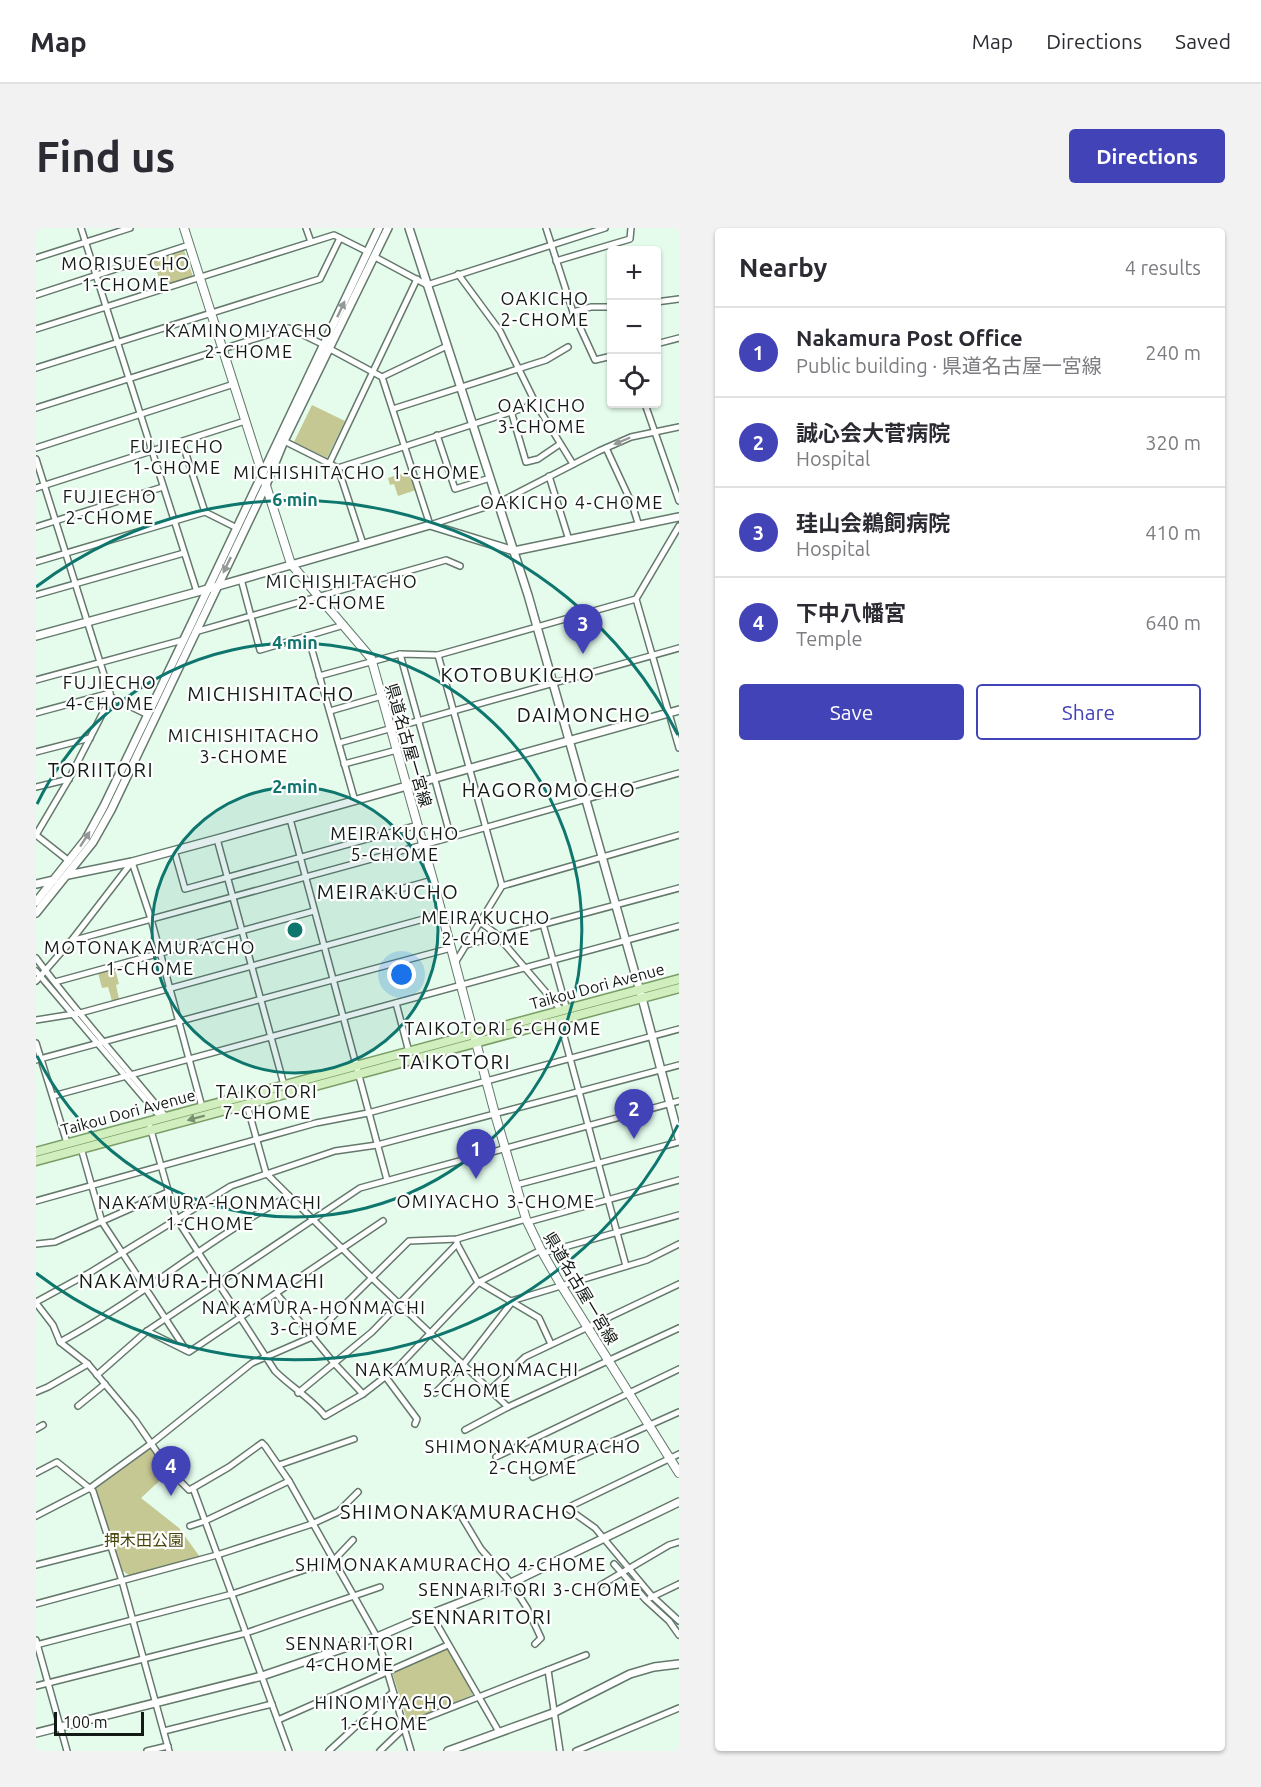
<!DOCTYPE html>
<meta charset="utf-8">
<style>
:root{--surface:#fff;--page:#f2f2f3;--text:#2b2b33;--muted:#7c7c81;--line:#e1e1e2;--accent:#4343b8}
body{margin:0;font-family:Ubuntu,"Noto Sans JP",sans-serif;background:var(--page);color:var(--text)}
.controls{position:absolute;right:18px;top:18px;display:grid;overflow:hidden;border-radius:6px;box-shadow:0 2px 4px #0004}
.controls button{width:54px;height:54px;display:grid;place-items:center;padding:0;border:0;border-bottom:2px solid var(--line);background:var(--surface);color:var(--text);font:30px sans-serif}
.scale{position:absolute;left:18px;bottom:15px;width:90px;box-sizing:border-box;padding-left:6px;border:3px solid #111a15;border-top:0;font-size:16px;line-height:21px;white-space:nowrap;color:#111a15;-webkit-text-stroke:4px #fff;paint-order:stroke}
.you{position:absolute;left:366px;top:747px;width:21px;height:21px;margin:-15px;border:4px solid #fff;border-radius:50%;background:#1a73e8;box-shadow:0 0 0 9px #1a73e833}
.badge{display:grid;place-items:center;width:39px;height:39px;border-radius:50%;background:var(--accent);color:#fff;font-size:20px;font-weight:700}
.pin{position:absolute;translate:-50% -50px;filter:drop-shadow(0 2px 3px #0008)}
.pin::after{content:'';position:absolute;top:32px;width:21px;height:18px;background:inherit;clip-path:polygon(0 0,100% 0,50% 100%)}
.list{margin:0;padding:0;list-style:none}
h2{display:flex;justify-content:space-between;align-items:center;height:78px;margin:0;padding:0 24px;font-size:26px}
h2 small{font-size:20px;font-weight:400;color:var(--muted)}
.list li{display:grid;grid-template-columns:39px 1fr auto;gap:18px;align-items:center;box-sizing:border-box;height:90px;padding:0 24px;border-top:2px solid var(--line)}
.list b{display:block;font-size:22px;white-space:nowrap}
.list p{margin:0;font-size:20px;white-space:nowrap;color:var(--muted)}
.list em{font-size:20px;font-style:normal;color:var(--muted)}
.actions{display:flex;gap:12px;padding:18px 24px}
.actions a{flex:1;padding:14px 0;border:2px solid var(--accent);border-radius:6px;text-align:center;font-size:21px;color:var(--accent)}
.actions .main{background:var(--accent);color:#fff}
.icon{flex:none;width:33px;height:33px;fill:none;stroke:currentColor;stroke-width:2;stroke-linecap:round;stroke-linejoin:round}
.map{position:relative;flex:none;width:643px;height:1523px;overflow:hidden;border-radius:6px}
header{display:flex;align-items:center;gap:36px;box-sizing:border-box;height:84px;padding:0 30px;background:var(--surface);border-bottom:2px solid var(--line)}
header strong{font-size:28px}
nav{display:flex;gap:33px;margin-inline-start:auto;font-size:21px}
.intro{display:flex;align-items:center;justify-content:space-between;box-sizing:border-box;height:144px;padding:0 36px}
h1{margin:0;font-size:42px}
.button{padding:15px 27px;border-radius:6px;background:var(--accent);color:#fff;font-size:21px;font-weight:700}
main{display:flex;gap:36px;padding:0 36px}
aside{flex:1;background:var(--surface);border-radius:6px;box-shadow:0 2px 4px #0004}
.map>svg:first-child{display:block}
</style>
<header>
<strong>Map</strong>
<nav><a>Map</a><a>Directions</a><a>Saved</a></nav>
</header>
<div class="intro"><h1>Find us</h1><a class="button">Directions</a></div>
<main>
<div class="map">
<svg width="643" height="1523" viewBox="0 0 643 1523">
<rect width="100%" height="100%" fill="#e5fced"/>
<g fill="#c6c893">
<path d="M 148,22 L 157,49 L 126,59 L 117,32 Z"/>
<path d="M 276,177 L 309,193 L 291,230 L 258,214 Z"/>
<path d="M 374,243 L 380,262 L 362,268 L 358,256 L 354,257 L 352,250 Z"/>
<path d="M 79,741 L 83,756 L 80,757 L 83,771 L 76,773 L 72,759 L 66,760 L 62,745 Z"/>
<path d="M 114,1219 L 133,1244 L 105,1270 L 143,1300 L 164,1329 L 94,1348 L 87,1343 L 59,1260 Z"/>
<path d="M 411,1421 L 436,1463 L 436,1467 L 374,1493 L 371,1492 L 356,1444 Z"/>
</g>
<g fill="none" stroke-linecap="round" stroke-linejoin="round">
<defs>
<g id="minor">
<path d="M 45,0 L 161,364"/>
<path d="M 270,0 L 275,14"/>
<path d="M 510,0 L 537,84 L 559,132 L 576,128"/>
<path d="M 339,29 L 391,57 L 569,0"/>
<path d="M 0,30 L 94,0"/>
<path d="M 520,33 L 594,11 L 595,0"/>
<path d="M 422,46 L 464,103 L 500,176 L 537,236"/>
<path d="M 0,67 L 153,17"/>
<path d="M 620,74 L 643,71"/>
<path d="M 537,84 L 555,79 L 576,79"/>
<path d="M 0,101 L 298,7 L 332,24"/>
<path d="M 620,116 L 643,110"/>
<path d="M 294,121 L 346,149 L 394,297 L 462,275 L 563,223 L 595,209 L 643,199"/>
<path d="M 0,140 L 284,51 L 304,10"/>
<path d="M 346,149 L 411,118"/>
<path d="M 609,176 L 643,273"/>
<path d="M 0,180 L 253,100 L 288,117"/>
<path d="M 357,181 L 510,132 L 532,119"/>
<path d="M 475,183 L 490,234 L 502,231 L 524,216"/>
<path d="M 401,207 L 419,261 L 454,250"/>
<path d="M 248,213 L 302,240 L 327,316"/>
<path d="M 146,214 L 169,284"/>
<path d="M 0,220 L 198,156"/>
<path d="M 570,220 L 596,276 L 603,298"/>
<path d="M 0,231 L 75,469 L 33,551 L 0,607"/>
<path d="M 293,236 L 381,51"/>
<path d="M 302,240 L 500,176"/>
<path d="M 513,248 L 533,312"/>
<path d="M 0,260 L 209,193"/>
<path d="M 643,298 L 600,371 L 643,520"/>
<path d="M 0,299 L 127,259"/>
<path d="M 0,334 L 169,284 L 201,300"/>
<path d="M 205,351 L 224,422 L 308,397"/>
<path d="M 0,367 L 148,325"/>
<path d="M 159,404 L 410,332 L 424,338"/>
<path d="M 272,408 L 319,573"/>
<path d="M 364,426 L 415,610"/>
<path d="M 402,427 L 466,658"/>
<path d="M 283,448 L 364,426 L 402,427 L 600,371"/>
<path d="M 0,452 L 147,412"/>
<path d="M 75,469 L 112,487"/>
<path d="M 294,483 L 346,468"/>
<path d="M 0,485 L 74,465"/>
<path d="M 303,515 L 643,420"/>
<path d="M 0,524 L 54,510"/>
<path d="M 308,536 L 361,522"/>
<path d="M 0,559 L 33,551"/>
<path d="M 254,591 L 351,952"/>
<path d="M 0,607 L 33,633"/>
<path d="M 181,611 L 248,857"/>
<path d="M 138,622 L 149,661 L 382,597"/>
<path d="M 342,667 L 397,652"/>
<path d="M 444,694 L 459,705 L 526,783"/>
<path d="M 507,696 L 531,782"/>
<path d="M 35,713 L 416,609 L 643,545"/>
<path d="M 430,717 L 643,660"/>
<path d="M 0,730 C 41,785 87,836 130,889"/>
<path d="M 419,735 L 466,658 L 643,607"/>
<path d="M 0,743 L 125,890"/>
<path d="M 0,753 L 35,713 L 96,634 L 115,691 L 166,879"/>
<path d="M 19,754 L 278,683"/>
<path d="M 360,775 L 373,824"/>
<path d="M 0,792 L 44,785 L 406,686"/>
<path d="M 524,793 L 590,1038"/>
<path d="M 0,815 L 31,915"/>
<path d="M 0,832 L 415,720"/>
<path d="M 17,868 L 643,698"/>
<path d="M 211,877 L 230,945 L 336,1050 L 472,1179"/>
<path d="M 114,899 L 140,990 L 239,1143 C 255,1159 276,1171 289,1188 L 327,1166 L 363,1138 L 443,1054 L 505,1022"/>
<path d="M 45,920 L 66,994 L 150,1122"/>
<path d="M 480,957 L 643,914"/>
<path d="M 0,973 L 280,895 L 332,885 L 643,801"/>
<path d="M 492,994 L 643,952"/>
<path d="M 0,1016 L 19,1014 L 132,964"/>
<path d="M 421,1016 L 441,1053 L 503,1090 L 515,1116"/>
<path d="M 507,1025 L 643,987"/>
<path d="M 240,1065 L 298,1135 L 327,1166"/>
<path d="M 475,1073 L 611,1032 L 643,1016"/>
<path d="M 0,1074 L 55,1044 L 195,958 L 299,923 L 341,917 L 643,837"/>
<path d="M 0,1075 L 17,1097 L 24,1114 L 52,1136 L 99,1192 L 134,1243 L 153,1262 L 157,1260 L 253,1523"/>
<path d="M 111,1103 L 153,1124 L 347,993"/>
<path d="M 24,1114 C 104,1071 173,1010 253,968"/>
<path d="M 61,1147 L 111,1103 L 324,960 L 643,873"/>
<path d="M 349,1148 L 381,1191 L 379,1196"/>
<path d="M 454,1162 L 489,1129 L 643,1056"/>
<path d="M 0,1164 L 12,1159 L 52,1136"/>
<path d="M 262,1165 L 336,1104 L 421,1016 L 421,1011"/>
<path d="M 399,1165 L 427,1137 L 476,1074"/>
<path d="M 42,1178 L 69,1156"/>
<path d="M 0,1201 L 7,1197"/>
<path d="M 429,1202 L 472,1179 L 643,1100"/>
<path d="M 643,1226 L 531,1280 L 559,1300 L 616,1368 L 643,1393"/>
<path d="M 460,1229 L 643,1141"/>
<path d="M 243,1237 L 318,1211"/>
<path d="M 0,1245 L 21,1234 L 57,1263 L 86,1353 L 133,1523"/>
<path d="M 497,1249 L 643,1184"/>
<path d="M 157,1260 L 193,1239 L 226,1215 L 229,1218 L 253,1253 L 341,1409 L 375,1523"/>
<path d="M 421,1281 L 445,1321 L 475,1355 L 491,1380 L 505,1410 L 499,1416"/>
<path d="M 0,1288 L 54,1260 L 116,1215 L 216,1135 L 276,1109 L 373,1013 L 421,1011 L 490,991"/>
<path d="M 154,1298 L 169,1293 L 253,1253"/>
<path d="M 578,1336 L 610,1372 L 633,1393 L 643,1407"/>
<path d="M 0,1337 L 75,1318"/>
<path d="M 565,1357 L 633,1317 L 643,1314"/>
<path d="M 614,1370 L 643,1356"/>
<path d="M 0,1376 L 181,1327 L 276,1296 L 302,1284 L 322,1264"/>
<path d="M 395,1386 L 463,1504"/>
<path d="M 0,1412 L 31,1523"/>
<path d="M 0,1417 L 196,1366 L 298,1332 L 317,1312"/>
<path d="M 512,1442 L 524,1523"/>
<path d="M 0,1458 L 210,1405 L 344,1359"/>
<path d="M 242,1492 L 412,1417"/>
<path d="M 128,1503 L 236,1476"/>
<path d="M 111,1523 L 132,1518"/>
<path d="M 293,1523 L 357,1464"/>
<path d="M 344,1523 L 371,1497 L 550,1427"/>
<path d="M 540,1523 L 643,1480"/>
</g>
<g id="tertiary">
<path d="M 373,0 L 492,367 L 606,770 L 643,910"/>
<path d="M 0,408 L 161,364 L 394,297 L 478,323 L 643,289"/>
<path d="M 32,647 L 96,634 L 181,611 L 643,482"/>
<path d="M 0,656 L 18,652"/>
<path d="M 0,674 L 50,611 L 68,578 C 161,386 251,193 343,0"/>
<path d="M 0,685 L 57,614 L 75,582 L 230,257 L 248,213 L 352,0"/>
<path d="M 0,1505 L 226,1448 L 341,1409 L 395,1386 L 475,1355 L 643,1274"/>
<path d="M 412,1523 L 517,1485 L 594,1446 L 618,1439 L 643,1436"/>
</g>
<path id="secondary" d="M 148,0 L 255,336 L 335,430 L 397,652 L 459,886 L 490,991 L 505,1022 L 525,1057 L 643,1245"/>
<g id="primary">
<path d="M 0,924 L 643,751"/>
<path d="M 0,933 L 643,760"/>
</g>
</defs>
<use href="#minor" stroke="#64796c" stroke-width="8"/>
<use href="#tertiary" stroke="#64796c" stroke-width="10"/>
<use href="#secondary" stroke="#64796c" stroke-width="10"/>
<use href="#primary" stroke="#7a9d67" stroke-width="11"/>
<use href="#minor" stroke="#fff" stroke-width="5"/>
<use href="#tertiary" stroke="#fff" stroke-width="7"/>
<use href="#secondary" stroke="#fff" stroke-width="8"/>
<use href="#primary" stroke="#d1eebe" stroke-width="8"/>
</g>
<defs><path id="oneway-solid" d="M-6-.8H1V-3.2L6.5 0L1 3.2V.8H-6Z" transform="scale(1.5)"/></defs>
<g fill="#949896">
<use href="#oneway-solid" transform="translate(305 81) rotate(-65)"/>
<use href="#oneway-solid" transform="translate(586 213) rotate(157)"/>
<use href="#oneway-solid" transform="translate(191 337) rotate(116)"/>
<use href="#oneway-solid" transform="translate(49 611) rotate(-57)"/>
</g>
<use fill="#7b8f72" href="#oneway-solid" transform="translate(160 890) rotate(165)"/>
<circle cx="259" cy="702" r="143" fill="#0f766e" fill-opacity=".12"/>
<g fill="none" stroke="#0f766e" stroke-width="3">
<circle cx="259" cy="702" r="143"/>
<path d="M1 576A287 287 0 1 1 1 828"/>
<path d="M642 897A430 430 0 0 1 0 1045M0 359A430 430 0 0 1 642 507"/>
</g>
<g text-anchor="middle" stroke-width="4.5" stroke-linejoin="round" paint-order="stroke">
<g font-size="16" fill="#111a15" stroke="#fff">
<text transform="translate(373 517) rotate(74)" y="6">県道名古屋一宮線</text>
<text transform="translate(561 758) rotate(-15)" y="6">Taikou Dori Avenue</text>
<text transform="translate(92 884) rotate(-15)" y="6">Taikou Dori Avenue</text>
<text transform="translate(545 1060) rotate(59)" y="6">県道名古屋一宮線</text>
</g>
<g font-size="16" fill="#484709" stroke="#fff">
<text x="108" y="1318">押木田公園</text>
</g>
<g font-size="18" letter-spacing="1.5" fill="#111a15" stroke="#fff">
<text x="90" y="42">MORISUECHO<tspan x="90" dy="21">1-CHOME</tspan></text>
<text x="509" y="77">OAKICHO<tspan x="509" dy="21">2-CHOME</tspan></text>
<text x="213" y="109">KAMINOMIYACHO<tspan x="213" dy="21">2-CHOME</tspan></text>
<text x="506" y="184">OAKICHO<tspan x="506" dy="21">3-CHOME</tspan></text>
<text x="141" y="225">FUJIECHO<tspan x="141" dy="21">1-CHOME</tspan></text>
<text x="321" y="251">MICHISHITACHO 1-CHOME</text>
<text x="74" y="275">FUJIECHO<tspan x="74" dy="21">2-CHOME</tspan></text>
<text x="536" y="281">OAKICHO 4-CHOME</text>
<text x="306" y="360">MICHISHITACHO<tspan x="306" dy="21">2-CHOME</tspan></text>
<text x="74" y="461">FUJIECHO<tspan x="74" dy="21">4-CHOME</tspan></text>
<text x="208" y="514">MICHISHITACHO<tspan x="208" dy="21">3-CHOME</tspan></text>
<text x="359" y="612">MEIRAKUCHO<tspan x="359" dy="21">5-CHOME</tspan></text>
<text x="450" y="696">MEIRAKUCHO<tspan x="450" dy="21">2-CHOME</tspan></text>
<text x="114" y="726">MOTONAKAMURACHO<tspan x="114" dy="21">1-CHOME</tspan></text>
<text x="467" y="807">TAIKOTORI 6-CHOME</text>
<text x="231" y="870">TAIKOTORI<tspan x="231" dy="21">7-CHOME</tspan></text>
<text x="460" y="980">OMIYACHO 3-CHOME</text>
<text x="174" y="981">NAKAMURA-HONMACHI<tspan x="174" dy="21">1-CHOME</tspan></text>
<text x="278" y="1086">NAKAMURA-HONMACHI<tspan x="278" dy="21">3-CHOME</tspan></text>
<text x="431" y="1148">NAKAMURA-HONMACHI<tspan x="431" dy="21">5-CHOME</tspan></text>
<text x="497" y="1225">SHIMONAKAMURACHO<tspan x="497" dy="21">2-CHOME</tspan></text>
<text x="415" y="1343">SHIMONAKAMURACHO 4-CHOME</text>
<text x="494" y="1368">SENNARITORI 3-CHOME</text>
<text x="314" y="1422">SENNARITORI<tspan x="314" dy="21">4-CHOME</tspan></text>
<text x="348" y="1481">HINOMIYACHO<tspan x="348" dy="21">1-CHOME</tspan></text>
</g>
<g font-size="20" letter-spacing="1.5" fill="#111a15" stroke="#fff">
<text x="482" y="454">KOTOBUKICHO</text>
<text x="235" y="473">MICHISHITACHO</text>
<text x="548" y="494">DAIMONCHO</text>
<text x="65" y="549">TORIITORI</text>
<text x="513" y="569">HAGOROMOCHO</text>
<text x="352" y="671">MEIRAKUCHO</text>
<text x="419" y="841">TAIKOTORI</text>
<text x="166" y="1060">NAKAMURA-HONMACHI</text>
<text x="423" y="1291">SHIMONAKAMURACHO</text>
<text x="446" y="1396">SENNARITORI</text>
</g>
</g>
<circle cx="259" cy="702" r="9" fill="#0f766e" stroke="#fff" stroke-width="3"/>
<g font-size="18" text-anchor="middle" font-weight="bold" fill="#0f766e" stroke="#fff" stroke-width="4.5" stroke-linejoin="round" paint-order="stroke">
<text x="259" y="278">6 min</text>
<text x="259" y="421">4 min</text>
<text x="259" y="565">2 min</text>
</g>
</svg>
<div class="controls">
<button>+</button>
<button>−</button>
<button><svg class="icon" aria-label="locate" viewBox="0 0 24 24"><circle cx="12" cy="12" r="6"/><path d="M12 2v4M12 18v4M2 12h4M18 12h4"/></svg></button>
</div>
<div class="scale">100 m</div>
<div class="you"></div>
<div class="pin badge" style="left:440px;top:951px">1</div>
<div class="pin badge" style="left:598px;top:911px">2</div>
<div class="pin badge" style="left:547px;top:426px">3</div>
<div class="pin badge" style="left:135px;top:1268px">4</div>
</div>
<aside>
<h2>Nearby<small>4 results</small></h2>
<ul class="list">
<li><span class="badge">1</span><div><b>Nakamura Post Office</b><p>Public building · 県道名古屋一宮線</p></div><em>240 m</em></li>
<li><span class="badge">2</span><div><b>誠心会大菅病院</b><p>Hospital</p></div><em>320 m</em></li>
<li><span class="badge">3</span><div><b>珪山会鵜飼病院</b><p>Hospital</p></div><em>410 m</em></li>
<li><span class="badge">4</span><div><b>下中八幡宮</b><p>Temple</p></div><em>640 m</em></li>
</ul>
<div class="actions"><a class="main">Save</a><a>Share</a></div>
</aside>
</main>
